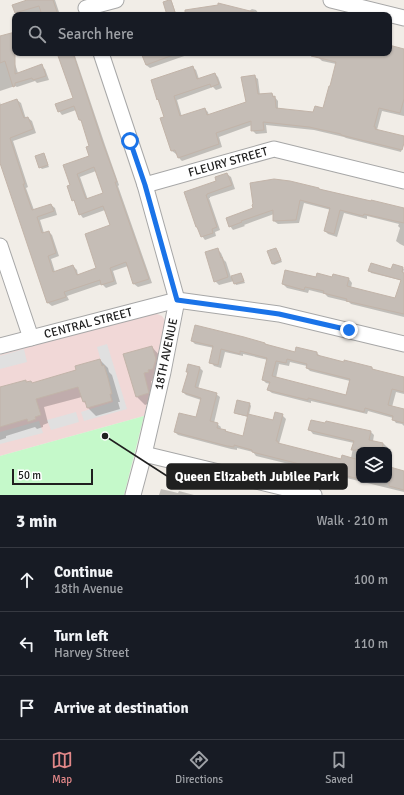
<!DOCTYPE html>
<meta charset="utf-8">
<style>
:root{--surface:#171b24;--page:#242831;--text:#f1f3f6;--muted:#9ea1a6;--line:#363941;--accent:#e18788}
body{margin:0;font-family:Signika,sans-serif;background:var(--page);color:var(--text)}
.controls{position:absolute;right:12px;bottom:12px;display:grid;overflow:hidden;border-radius:8px;box-shadow:0 1px 3px #0004}
.controls button{width:36px;height:36px;display:grid;place-items:center;padding:0;border:0;border-bottom:1px solid var(--line);background:var(--surface);color:var(--text);font:20px sans-serif}
.scale{position:absolute;left:12px;bottom:10px;width:81px;box-sizing:border-box;padding-left:4px;border:2px solid #202020;border-top:0;font-size:11px;line-height:14px;white-space:nowrap;color:#202020;-webkit-text-stroke:3px #fff;paint-order:stroke}
.stop{position:absolute;width:12px;height:12px;margin:-9px;border:3px solid #1a73e8;border-radius:50%;background:#fff}
.stop.end{background:#1a73e8;border-color:#fff;box-shadow:0 1px 4px #0008}
.list{margin:0;padding:0;list-style:none}
h2{display:flex;justify-content:space-between;align-items:center;height:52px;margin:0;padding:0 16px;font-size:17px}
h2 small{font-size:13px;font-weight:400;color:var(--muted)}
.list li{display:grid;grid-template-columns:26px 1fr auto;gap:12px;align-items:center;box-sizing:border-box;height:64px;padding:0 16px;border-top:1px solid var(--line)}
.list b{display:block;font-size:15px;white-space:nowrap}
.list p{margin:0;font-size:13px;white-space:nowrap;color:var(--muted)}
.list em{font-size:13px;font-style:normal;color:var(--muted)}
.icon{flex:none;width:22px;height:22px;fill:none;stroke:currentColor;stroke-width:2;stroke-linecap:round;stroke-linejoin:round}
.map{position:relative;flex:none;width:404px;height:495px;overflow:hidden}
.search{position:absolute;background:var(--surface);box-shadow:0 1px 3px #0004;left:12px;right:12px;top:12px;height:44px;display:flex;align-items:center;gap:10px;box-sizing:border-box;padding:0 14px;border-radius:8px;color:var(--muted);font-size:15px}
.sheet{height:244px;background:var(--surface)}
nav{display:flex;justify-content:space-around;align-items:center;box-sizing:border-box;height:56px;border-top:1px solid var(--line);background:var(--surface);font-size:11px;color:var(--muted)}
nav a{display:grid;justify-items:center;gap:2px}
nav .on{color:var(--accent)}
.map>svg:first-child{display:block}
</style>
<div class="map">
<svg width="404" height="495" viewBox="0 0 404 495">
<rect width="100%" height="100%" fill="#f1ede7"/>
<path fill="#f1d8d7" d="M 148,313 L 152,313 L 157,314 L 162,316 L 166,322 L 144,416 L 0,456 L 0,355 Z"/>
<path fill="#c5f9ca" d="M 144,416 L 124,495 L 0,495 L 0,456 Z"/>
<g fill="#e0e0e0">
<path d="M 107,344 L 127,409 L 84,421 L 81,412 L 113,402 L 97,347 Z"/>
<path d="M 24,349 L 27,362 L 0,369 L 0,356 Z"/>
<path d="M 76,412 L 79,422 L 51,430 L 47,420 Z"/>
<path d="M 39,421 L 43,433 L 0,444 L 0,432 Z"/>
</g>
<g fill="#0003" fill-rule="evenodd">
<path d="M 30,0 L 55,0 L 60,15 L 16,15 L 13,5 Z"/>
<path d="M 170,1 L 172,2 L 176,14 L 169,15 L 168,14 Z"/>
<path d="M 252,9 L 256,10 L 259,14 L 264,15 L 189,15 L 249,11 Z"/>
<path d="M 0,38 L 7,40 L 18,73 L 19,74 L 41,66 L 45,69 L 49,80 L 37,83 L 35,81 L 17,87 L 15,86 L 0,91 Z"/>
<path d="M 389,46 L 404,50 L 404,116 L 382,111 L 377,130 L 404,137 L 401,152 L 346,138 L 344,137 L 314,130 L 266,125 L 267,133 L 256,134 L 252,130 L 252,125 L 219,137 L 222,147 L 182,161 L 179,158 L 178,154 L 176,154 L 172,151 L 161,119 L 165,118 L 159,101 L 158,99 L 192,67 L 196,70 L 199,79 L 215,74 L 218,77 L 222,88 L 216,90 L 213,87 L 177,100 L 182,117 L 205,109 L 208,112 L 209,116 L 247,103 L 254,76 L 258,79 L 260,95 L 272,94 L 278,101 L 278,109 L 314,113 L 324,110 L 331,87 L 336,64 L 322,61 L 318,57 L 319,53 L 389,53 Z"/>
<path d="M 58,53 L 74,53 L 105,145 L 119,185 L 118,186 L 152,283 L 138,287 L 134,284 L 128,266 L 113,271 L 117,284 L 106,288 L 102,284 L 67,296 L 69,300 L 52,306 L 48,303 L 0,160 L 0,102 L 1,106 L 17,100 L 21,103 L 26,119 L 28,118 L 32,121 L 36,133 L 13,141 L 28,187 L 26,188 L 34,210 L 51,205 L 55,208 L 57,215 L 40,220 L 44,233 L 49,232 L 52,235 L 59,256 L 51,259 L 55,272 L 73,266 L 77,270 L 78,275 L 97,269 L 111,226 L 105,210 L 83,218 L 80,214 L 76,203 L 73,200 L 71,186 L 65,166 L 91,157 L 90,146 L 83,123 L 80,120 L 76,110 L 62,115 L 59,111 L 74,99 ZM 96,171 L 104,194 L 88,200 L 80,177 Z"/>
<path d="M 142,53 L 189,53 L 190,54 L 150,68 L 146,65 Z"/>
<path d="M 228,53 L 242,53 L 241,56 Z"/>
<path d="M 43,154 L 45,156 L 49,167 L 42,169 L 40,167 Z"/>
<path d="M 227,174 L 231,177 L 235,189 L 210,197 L 210,198 L 209,198 L 220,230 L 215,232 L 216,236 L 205,240 L 202,236 L 186,193 L 218,182 Z"/>
<path d="M 318,189 L 404,209 L 404,246 L 400,244 L 396,241 L 400,228 L 398,226 L 399,224 L 367,216 L 367,219 L 344,213 L 337,237 L 328,234 L 325,231 L 331,210 L 304,203 L 299,223 L 278,224 L 274,221 L 274,214 L 244,225 L 245,226 L 233,230 L 230,226 L 227,218 Z"/>
<path d="M 217,249 L 221,253 L 224,260 L 226,262 L 231,277 L 241,274 L 242,276 L 245,283 L 236,285 L 234,281 L 219,285 L 215,281 Z"/>
<path d="M 276,249 L 278,251 L 282,262 L 274,265 L 272,263 Z"/>
<path d="M 402,268 L 404,269 L 403,274 L 404,274 L 404,281 L 371,273 L 370,271 L 392,270 Z"/>
<path d="M 316,278 L 349,279 L 352,283 L 351,288 L 396,299 L 404,287 L 404,317 L 351,304 L 349,302 L 328,297 L 325,294 L 309,290 L 308,293 L 287,288 L 283,284 Z"/>
<path d="M 192,341 L 265,344 L 267,345 L 296,353 L 317,353 L 320,356 L 320,357 L 372,368 L 375,371 L 404,378 L 404,394 L 396,392 L 392,407 L 404,410 L 404,426 L 402,424 L 396,423 L 393,419 L 393,418 L 368,411 L 367,414 L 311,401 L 311,403 L 272,393 L 268,390 L 270,384 L 266,383 L 263,380 L 268,360 L 243,354 L 243,356 L 225,352 L 221,368 L 214,366 L 211,362 L 214,348 L 195,344 ZM 290,362 L 307,366 L 307,368 L 310,371 L 350,381 L 346,397 L 276,378 L 279,364 L 289,366 Z"/>
<path d="M 152,347 L 160,356 L 156,380 L 151,381 L 156,401 L 145,405 L 137,397 Z"/>
<path d="M 100,360 L 108,368 L 109,372 L 112,375 L 120,402 L 118,402 L 120,409 L 96,416 L 88,408 L 87,405 L 83,401 L 82,397 L 44,407 L 48,423 L 43,425 L 43,427 L 37,429 L 35,427 L 6,436 L 6,438 L 0,440 L 0,388 L 25,381 L 27,383 L 32,384 L 77,371 Z"/>
<path d="M 199,367 L 203,371 L 198,389 L 216,394 L 220,397 L 214,423 L 217,424 L 221,427 L 220,430 L 225,431 L 227,432 L 244,437 L 248,417 L 237,414 L 235,413 L 250,404 L 251,406 L 249,415 L 273,421 L 282,415 L 286,419 L 279,444 L 342,461 L 351,458 L 354,443 L 313,434 L 310,430 L 326,424 L 326,422 L 371,432 L 374,435 L 373,441 L 384,444 L 388,448 L 387,450 L 359,450 L 359,480 L 389,480 L 389,468 L 404,472 L 404,492 L 256,456 L 253,452 L 237,448 L 237,450 L 231,449 L 178,435 L 175,432 L 197,418 L 201,400 L 186,395 L 183,392 L 188,373 L 187,371 Z"/>
<path d="M 161,489 L 178,493 L 179,491 L 194,495 L 159,495 Z"/>
</g>
<g fill="#c5bdb6" stroke="#c2b4a9" fill-rule="evenodd">
<path d="M 27,0 L 53,0 L 58,15 L 42,15 L 39,6 L 15,13 L 12,5 Z"/>
<path d="M 169,0 L 171,0 L 175,12 L 167,15 L 163,2 Z"/>
<path d="M 218,3 L 254,12 L 254,15 L 185,15 L 185,10 L 218,5 Z"/>
<path d="M 15,32 L 15,74 L 42,64 L 46,76 L 33,80 L 32,78 L 15,83 L 15,86 L 13,87 L 5,61 L 0,63 L 0,36 Z"/>
<path d="M 389,45 L 404,49 L 404,99 L 400,113 L 379,108 L 374,127 L 376,127 L 375,129 L 404,136 L 404,143 L 402,150 L 341,135 L 341,134 L 309,127 L 263,122 L 264,130 L 251,131 L 251,121 L 216,133 L 219,144 L 178,158 L 175,150 L 171,151 L 160,118 L 164,117 L 158,99 L 157,100 L 151,80 L 193,66 L 197,79 L 215,73 L 219,84 L 211,87 L 210,84 L 174,96 L 180,116 L 205,108 L 207,115 L 246,102 L 241,77 L 255,75 L 258,94 L 272,93 L 273,97 L 275,96 L 276,108 L 313,112 L 315,106 L 323,108 L 329,86 L 330,86 L 336,62 L 311,56 L 312,53 L 389,53 Z"/>
<path d="M 57,53 L 73,53 L 102,141 L 117,182 L 115,182 L 149,279 L 133,284 L 126,262 L 110,268 L 114,281 L 101,285 L 100,280 L 64,292 L 66,297 L 47,303 L 0,163 L 0,105 L 17,99 L 24,118 L 28,117 L 33,129 L 10,138 L 25,184 L 23,184 L 32,210 L 51,204 L 54,211 L 37,217 L 42,233 L 49,231 L 56,253 L 48,256 L 53,272 L 73,265 L 77,275 L 96,268 L 85,234 L 110,225 L 103,206 L 79,215 L 74,200 L 72,201 L 67,186 L 70,185 L 63,165 L 89,156 L 86,147 L 89,146 L 81,120 L 79,120 L 74,106 L 58,112 L 55,104 L 73,98 ZM 94,167 L 103,193 L 86,199 L 77,174 Z"/>
<path d="M 141,53 L 176,53 L 176,54 L 146,65 Z"/>
<path d="M 44,153 L 48,165 L 39,168 L 35,156 Z"/>
<path d="M 227,173 L 232,185 L 207,194 L 207,195 L 206,195 L 217,227 L 212,229 L 213,233 L 201,237 L 197,227 L 196,227 L 184,192 L 216,181 L 215,177 Z"/>
<path d="M 274,179 L 290,181 L 319,188 L 319,189 L 371,201 L 371,200 L 404,208 L 404,223 L 364,214 L 363,216 L 340,210 L 334,234 L 324,231 L 330,208 L 300,200 L 296,220 L 273,221 L 273,210 L 241,221 L 242,222 L 229,227 L 226,218 L 253,208 L 252,205 L 253,204 L 250,183 Z"/>
<path d="M 218,248 L 221,258 L 222,257 L 228,277 L 214,282 L 205,252 Z"/>
<path d="M 276,248 L 281,260 L 272,264 L 267,251 Z"/>
<path d="M 371,263 L 391,269 L 393,264 L 403,267 L 402,272 L 404,273 L 404,314 L 346,301 L 347,299 L 323,293 L 324,291 L 305,287 L 304,290 L 282,284 L 285,270 L 316,277 L 317,273 L 332,277 L 333,274 L 349,278 L 347,286 L 395,298 L 401,280 L 368,271 Z"/>
<path d="M 241,273 L 244,281 L 234,284 L 231,276 Z"/>
<path d="M 195,325 L 244,337 L 265,343 L 265,344 L 295,352 L 296,347 L 317,352 L 317,355 L 344,362 L 344,360 L 372,367 L 372,369 L 404,377 L 404,392 L 392,389 L 388,405 L 404,409 L 404,423 L 392,420 L 393,416 L 365,408 L 364,412 L 308,398 L 308,400 L 267,390 L 270,382 L 262,380 L 267,358 L 240,351 L 240,354 L 221,349 L 218,365 L 209,363 L 213,346 L 191,341 ZM 287,359 L 307,364 L 306,368 L 350,379 L 346,395 L 272,376 L 276,361 L 286,363 Z"/>
<path d="M 152,346 L 156,359 L 153,369 L 148,370 L 149,372 L 144,373 L 149,393 L 136,397 L 123,354 Z"/>
<path d="M 100,359 L 102,366 L 104,365 L 108,378 L 112,394 L 110,394 L 112,401 L 87,408 L 85,401 L 83,402 L 78,387 L 36,399 L 41,415 L 35,417 L 36,419 L 28,422 L 27,419 L 0,427 L 0,387 L 26,380 L 26,382 L 31,381 L 32,383 L 76,370 L 75,366 Z"/>
<path d="M 188,364 L 200,367 L 195,387 L 217,393 L 210,421 L 218,423 L 217,428 L 226,430 L 225,431 L 243,436 L 248,414 L 273,420 L 275,412 L 283,414 L 276,441 L 278,441 L 278,443 L 341,459 L 342,455 L 359,460 L 359,479 L 252,452 L 252,450 L 234,445 L 234,447 L 228,446 L 227,446 L 174,432 L 179,413 L 196,417 L 201,398 L 182,392 L 188,372 L 186,372 Z"/>
<path d="M 237,400 L 250,403 L 247,416 L 234,413 Z"/>
<path d="M 311,420 L 325,423 L 326,421 L 371,431 L 369,440 L 383,443 L 382,450 L 351,450 L 354,441 L 308,430 Z"/>
<path d="M 390,467 L 404,471 L 404,490 L 389,486 L 389,472 Z"/>
</g>
<g fill="none" stroke-linecap="round" stroke-linejoin="round">
<defs>
<g id="minor">
<path d="M 331,0 L 404,18"/>
<path d="M 86,8 L 116,0"/>
<path d="M 101,53 L 145,185 L 177,300 L 163,372 L 144,454 L 133,495"/>
<path id="s1" d="M 145,185 L 274,149 L 404,181"/>
<path d="M 0,246 L 31,338"/>
<path id="s2" d="M 0,346 L 177,300 L 279,314 L 404,344"/>
<path d="M 144,454 L 314,495"/>
</g>
</defs>
<use href="#minor" stroke="#a7a7a7" stroke-width="17"/>
<use href="#minor" stroke="#fff" stroke-width="15"/>
</g>
<g fill="none" stroke-linecap="round" stroke-linejoin="round">
<path stroke="#1a73e8" stroke-width="5" d="M 130,141 L 145,185 L 177,300 L 279,314 L 349,330"/>
</g>
<g text-anchor="middle" stroke-width="3.5" stroke-linejoin="round" paint-order="stroke">
<g font-size="12" fill="#202020" stroke="#fff">
<text dy="4" stroke="none"><textPath href="#s1" startOffset="86">FLEURY STREET</textPath></text>
<text dy="4" stroke="none"><textPath href="#s2" startOffset="91">CENTRAL STREET</textPath></text>
<text transform="translate(166 354) rotate(-78)" y="4">18TH AVENUE</text>
</g>
</g>
<path fill="none" stroke="#202020" stroke-width="1.5" d="M105 436L167 476"/>
<circle fill="#202020" stroke="#fff" stroke-width="1.5" cx="105" cy="436" r="4"/>
<rect fill="#202020" stroke="#202020" stroke-width="1.5" x="167" y="464" width="180" height="25" rx="4"/>
<g font-size="13" text-anchor="middle" font-weight="bold" fill="#fff">
<text x="257" y="481">Queen Elizabeth Jubilee Park</text>
</g>
</svg>
<div class="controls">
<button><svg class="icon" aria-label="layers" viewBox="0 0 24 24"><path d="M12 4l9 5-9 5-9-5zM3 14l9 5 9-5"/></svg></button>
</div>
<div class="scale">50 m</div>
<div class="stop" style="left:130px;top:141px"></div>
<div class="stop end" style="left:349px;top:330px"></div>
<div class="search"><svg class="icon" aria-label="search" viewBox="0 0 24 24"><circle cx="10" cy="10" r="6"/><path d="M15 15l6 6"/></svg>Search here</div>
</div>
<section class="sheet">
<h2>3 min<small>Walk · 210 m</small></h2>
<ul class="list">
<li><svg class="icon" aria-label="ahead" viewBox="0 0 24 24"><path d="M12 20V5M6 11l6-6 6 6"/></svg><div><b>Continue</b><p>18th Avenue</p></div><em>100 m</em></li>
<li><svg class="icon" aria-label="left" viewBox="0 0 24 24"><path d="M17 20v-9H6M10 6l-5 5 5 5"/></svg><div><b>Turn left</b><p>Harvey Street</p></div><em>110 m</em></li>
<li><svg class="icon" aria-label="arrive" viewBox="0 0 24 24"><path d="M6 21V4h12l-3 4 3 4H6"/></svg><div><b>Arrive at destination</b></div></li>
</ul>
</section>
<nav>
<a class="on"><svg class="icon" aria-label="map" viewBox="0 0 24 24"><path d="M3 6l6-2 6 2 6-2v14l-6 2-6-2-6 2zM9 4v14M15 6v14"/></svg>Map</a>
<a><svg class="icon" aria-label="directions" viewBox="0 0 24 24"><path d="M12 3l9 9-9 9-9-9zM9 14v-3h6M13 9l2 2-2 2"/></svg>Directions</a>
<a><svg class="icon" aria-label="saved" viewBox="0 0 24 24"><path d="M7 4h10v16l-5-4-5 4z"/></svg>Saved</a>
</nav>
